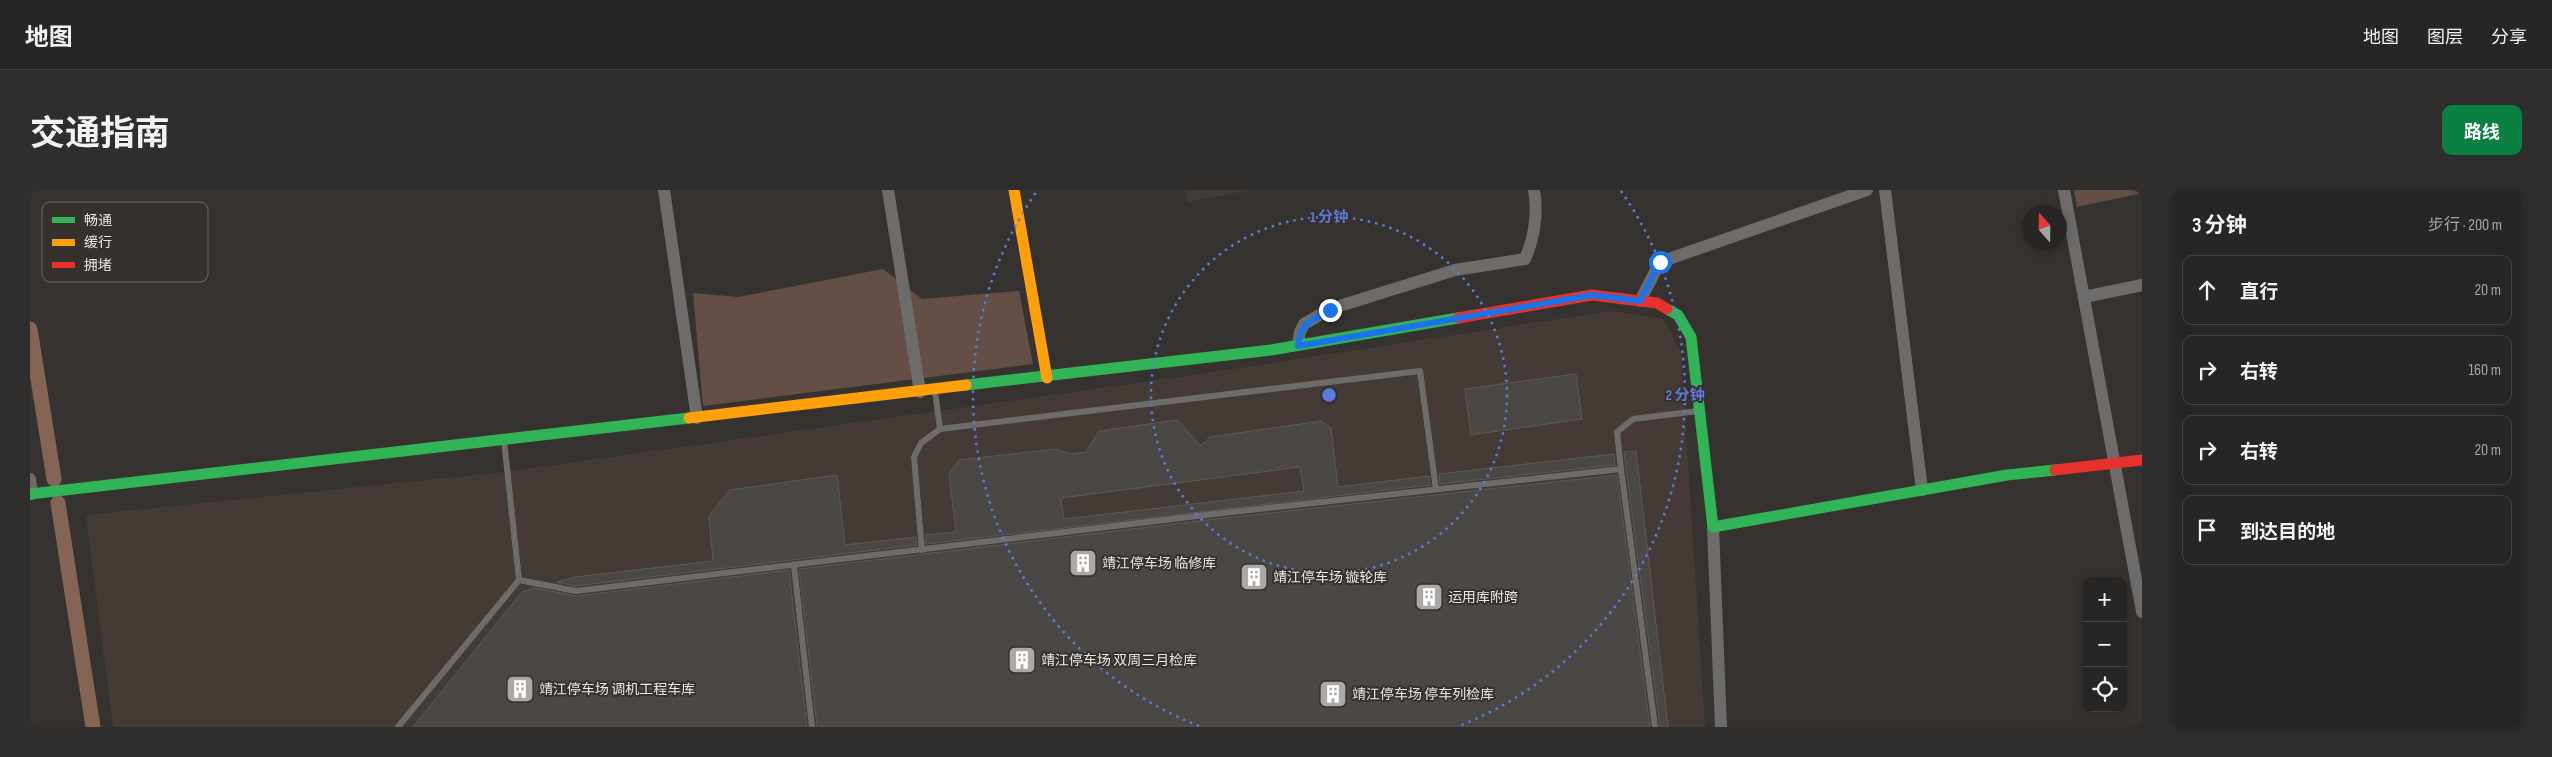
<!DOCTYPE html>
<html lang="zh">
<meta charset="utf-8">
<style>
:root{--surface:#282624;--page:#302e2c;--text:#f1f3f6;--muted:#a5a5a6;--line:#444341;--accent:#0b8043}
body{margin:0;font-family:"Sofia Sans Condensed","Noto Sans SC",sans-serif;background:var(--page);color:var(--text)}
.controls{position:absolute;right:15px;bottom:15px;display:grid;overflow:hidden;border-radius:10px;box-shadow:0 2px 12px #0003}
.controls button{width:45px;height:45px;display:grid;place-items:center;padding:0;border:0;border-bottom:1px solid var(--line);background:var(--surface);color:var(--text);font:25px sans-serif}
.compass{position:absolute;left:1992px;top:15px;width:45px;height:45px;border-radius:50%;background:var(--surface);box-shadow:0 2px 12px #0003;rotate:340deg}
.stop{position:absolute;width:15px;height:15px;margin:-11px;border:4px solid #1a73e8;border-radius:50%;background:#fff}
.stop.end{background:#1a73e8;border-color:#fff;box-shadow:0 1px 5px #0008}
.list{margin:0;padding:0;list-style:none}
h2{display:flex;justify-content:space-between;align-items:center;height:65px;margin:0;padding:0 20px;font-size:21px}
h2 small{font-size:16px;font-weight:400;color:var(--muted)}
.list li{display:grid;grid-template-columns:32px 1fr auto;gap:15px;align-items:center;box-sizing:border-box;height:70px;margin:0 10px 10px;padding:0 10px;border:1px solid var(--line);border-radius:10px}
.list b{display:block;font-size:19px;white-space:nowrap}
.list em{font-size:16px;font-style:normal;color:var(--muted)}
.icon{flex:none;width:28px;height:28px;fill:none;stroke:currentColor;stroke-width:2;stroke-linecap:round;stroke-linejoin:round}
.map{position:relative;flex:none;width:2112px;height:537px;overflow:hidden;border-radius:10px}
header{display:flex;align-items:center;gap:30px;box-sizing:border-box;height:70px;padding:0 25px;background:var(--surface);border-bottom:1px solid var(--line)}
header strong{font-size:24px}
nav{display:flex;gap:28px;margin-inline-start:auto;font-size:18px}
.intro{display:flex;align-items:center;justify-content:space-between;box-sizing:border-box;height:120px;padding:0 30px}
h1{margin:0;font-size:35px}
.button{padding:12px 22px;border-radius:10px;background:var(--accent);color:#fff;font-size:18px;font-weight:700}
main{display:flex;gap:30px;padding:0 30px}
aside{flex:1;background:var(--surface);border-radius:10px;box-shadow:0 2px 12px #0003}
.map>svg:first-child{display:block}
</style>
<header>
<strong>地图</strong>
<nav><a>地图</a><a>图层</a><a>分享</a></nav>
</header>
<div class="intro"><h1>交通指南</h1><a class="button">路线</a></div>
<main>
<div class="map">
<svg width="2112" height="537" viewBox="0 0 2112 537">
<rect width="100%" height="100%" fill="#353230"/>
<g fill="#443a36">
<path d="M 1155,0 L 1220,0 L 1158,12 Z"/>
<path d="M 1581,121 L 1634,129 L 1651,162 L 1675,537 L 83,537 L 56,325 L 474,282 L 1157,186 Z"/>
</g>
<g fill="#634f45">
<path d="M 2044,0 L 2112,0 L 2112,3 L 2047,17 Z"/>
<path d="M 853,79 L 892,109 L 989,101 L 1003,174 L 673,216 L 663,103 L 708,107 Z"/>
</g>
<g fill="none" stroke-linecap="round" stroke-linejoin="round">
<g stroke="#856455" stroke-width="15">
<path d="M 0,139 L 24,289"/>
<path d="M 28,313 L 63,537"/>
</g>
</g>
<g fill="#4a4745" stroke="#5d5a59" fill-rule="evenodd">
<path d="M 1546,184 L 1552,229 L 1441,245 L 1435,199 Z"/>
<path d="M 1147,230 L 1171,256 L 1180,247 L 1291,231 L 1301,238 L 1308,297 L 1399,286 L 1400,295 L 896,354 L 896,345 L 926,342 L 919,284 L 929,270 L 1026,259 L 1041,264 L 1056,262 L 1069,241 ZM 1270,277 L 1274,301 L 1034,329 L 1031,308 Z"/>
<path d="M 1606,261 L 1638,537 L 1630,537 L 1596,278 L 1594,262 Z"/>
<path d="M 1584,264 L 1585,275 L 1410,294 L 1409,284 Z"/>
<path d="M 807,285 L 815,355 L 886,347 L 887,355 L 546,396 L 527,392 L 545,387 L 683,371 L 679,326 L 700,300 Z"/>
<path d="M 1587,285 L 1620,537 L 787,537 L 769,379 L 1185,329 Z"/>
<path d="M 759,380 L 777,537 L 383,537 L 492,402 L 505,398 L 547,406 Z"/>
</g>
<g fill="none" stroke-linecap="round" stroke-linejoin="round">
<g stroke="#6e6c6b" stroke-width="6">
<path d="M 905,201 L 910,239"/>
<path d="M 474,250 L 489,390"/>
<path d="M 1591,279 L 1625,537"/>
<path d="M 892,360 L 884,267 L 891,253 L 910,239 L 1390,181 L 1406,299"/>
<path d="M 764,376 L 782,537"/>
<path d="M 368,537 L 489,390 L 546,401 L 1184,324 L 1591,279 L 1587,242 L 1603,229 L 1668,221"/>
</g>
<g stroke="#6e6c6b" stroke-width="12">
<path d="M 634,0 L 667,228"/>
<path d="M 858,0 L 890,202"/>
<path d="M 1855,0 L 1892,300"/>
<path d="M 2034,0 L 2112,422"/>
<path d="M 2054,107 L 2112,95"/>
<path d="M 1610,111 L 1630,72 L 1837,0"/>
<path d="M 1268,155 L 1270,142 L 1274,134 L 1300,119 L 1425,80 L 1495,69 C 1505,46 1508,24 1504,0"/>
<path d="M 0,289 L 2,304"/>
<path d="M 1683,337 L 1691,537"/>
</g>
<g stroke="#30b455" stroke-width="11">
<path d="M 1637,119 L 1648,125 L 1661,147 L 1683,337 L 1977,285 L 2025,280"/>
<path d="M 936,195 L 1241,160 L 1428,128"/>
<path d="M 0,304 L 659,228"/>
</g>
<g stroke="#ff9f0a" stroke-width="11">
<path d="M 984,0 L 1017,188"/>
<path d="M 659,228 L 936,195"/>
</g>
<g stroke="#e5322d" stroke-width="11">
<path d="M 1428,128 L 1562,105 L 1627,113 L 1637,119"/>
<path d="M 2025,280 L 2112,270"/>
</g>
</g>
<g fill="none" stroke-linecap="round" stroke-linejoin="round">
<path stroke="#1a73e8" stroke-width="6" d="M 1300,120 C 1281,131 1271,132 1268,156 L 1562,105 L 1610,111 L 1630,72"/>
</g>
<g fill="none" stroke="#5b7cdc" stroke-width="2.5" stroke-dasharray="2.5 5">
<circle cx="1299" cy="205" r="178"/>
<path d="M1169 536A356 356 0 0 1 1007 1M1591 1A356 356 0 0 1 1429 536"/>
</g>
<defs>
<symbol id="building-square" viewBox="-11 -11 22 22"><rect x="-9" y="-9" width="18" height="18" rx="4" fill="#aba8a6" stroke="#37312e"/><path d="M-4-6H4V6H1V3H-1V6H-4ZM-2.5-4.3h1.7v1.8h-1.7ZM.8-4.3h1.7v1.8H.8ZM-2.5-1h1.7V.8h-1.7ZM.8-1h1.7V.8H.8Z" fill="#fff"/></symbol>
</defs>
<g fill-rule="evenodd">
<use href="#building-square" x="1037" y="357" width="32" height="32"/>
<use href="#building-square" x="1208" y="371" width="32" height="32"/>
<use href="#building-square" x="1383" y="391" width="32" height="32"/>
<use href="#building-square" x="976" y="454" width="32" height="32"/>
<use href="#building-square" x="474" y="483" width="32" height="32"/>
<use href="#building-square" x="1287" y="488" width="32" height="32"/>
</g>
<g text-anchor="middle" stroke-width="4" stroke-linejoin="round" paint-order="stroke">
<g font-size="14" fill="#ebe7e5" stroke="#37312e" text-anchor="start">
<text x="1072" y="378">靖江停车场 临修库</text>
<text x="1243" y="392">靖江停车场 镟轮库</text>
<text x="1418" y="412">运用库附跨</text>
<text x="1011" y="475">靖江停车场 双周三月检库</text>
<text x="509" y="504">靖江停车场 调机工程车库</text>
<text x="1322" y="509">靖江停车场 停车列检库</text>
</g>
</g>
<rect x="12" y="12" width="166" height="80" rx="8" fill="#37312e" stroke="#6d6865" stroke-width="1"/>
<rect x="22" y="27" width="23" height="6" fill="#30b455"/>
<rect x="22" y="49" width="23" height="7" fill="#ff9f0a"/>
<rect x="22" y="72" width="23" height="6" fill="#e5322d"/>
<g font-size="14" fill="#ebe7e5">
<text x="54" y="35">畅通</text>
<text x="54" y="57">缓行</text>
<text x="54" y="80">拥堵</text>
</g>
<circle cx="1299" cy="205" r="8" fill="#5b7cdc" stroke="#37312e" stroke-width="2.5"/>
<g font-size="15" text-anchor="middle" font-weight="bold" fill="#5b7cdc" stroke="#37312e" stroke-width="4" stroke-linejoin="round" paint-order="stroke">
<text x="1299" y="32">1 分钟</text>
<text x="1655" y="210">2 分钟</text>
</g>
</svg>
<div class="controls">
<button>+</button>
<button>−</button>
<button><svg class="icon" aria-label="locate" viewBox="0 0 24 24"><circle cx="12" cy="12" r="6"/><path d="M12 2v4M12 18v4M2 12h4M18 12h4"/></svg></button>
</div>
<svg class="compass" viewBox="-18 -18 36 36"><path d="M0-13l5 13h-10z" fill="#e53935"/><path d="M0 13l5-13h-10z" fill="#a5a5a6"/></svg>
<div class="stop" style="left:1630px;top:72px"></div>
<div class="stop end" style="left:1300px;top:120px"></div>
</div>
<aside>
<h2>3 分钟<small>步行 · 200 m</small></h2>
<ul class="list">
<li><svg class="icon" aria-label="ahead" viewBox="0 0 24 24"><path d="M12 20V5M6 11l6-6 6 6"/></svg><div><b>直行</b></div><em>20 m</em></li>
<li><svg class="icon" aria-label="right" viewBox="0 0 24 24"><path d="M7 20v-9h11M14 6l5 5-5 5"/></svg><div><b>右转</b></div><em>160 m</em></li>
<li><svg class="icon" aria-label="right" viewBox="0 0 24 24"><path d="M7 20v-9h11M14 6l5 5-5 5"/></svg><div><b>右转</b></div><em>20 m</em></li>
<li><svg class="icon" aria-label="arrive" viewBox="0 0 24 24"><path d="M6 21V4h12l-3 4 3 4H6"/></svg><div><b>到达目的地</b></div></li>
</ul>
</aside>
</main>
